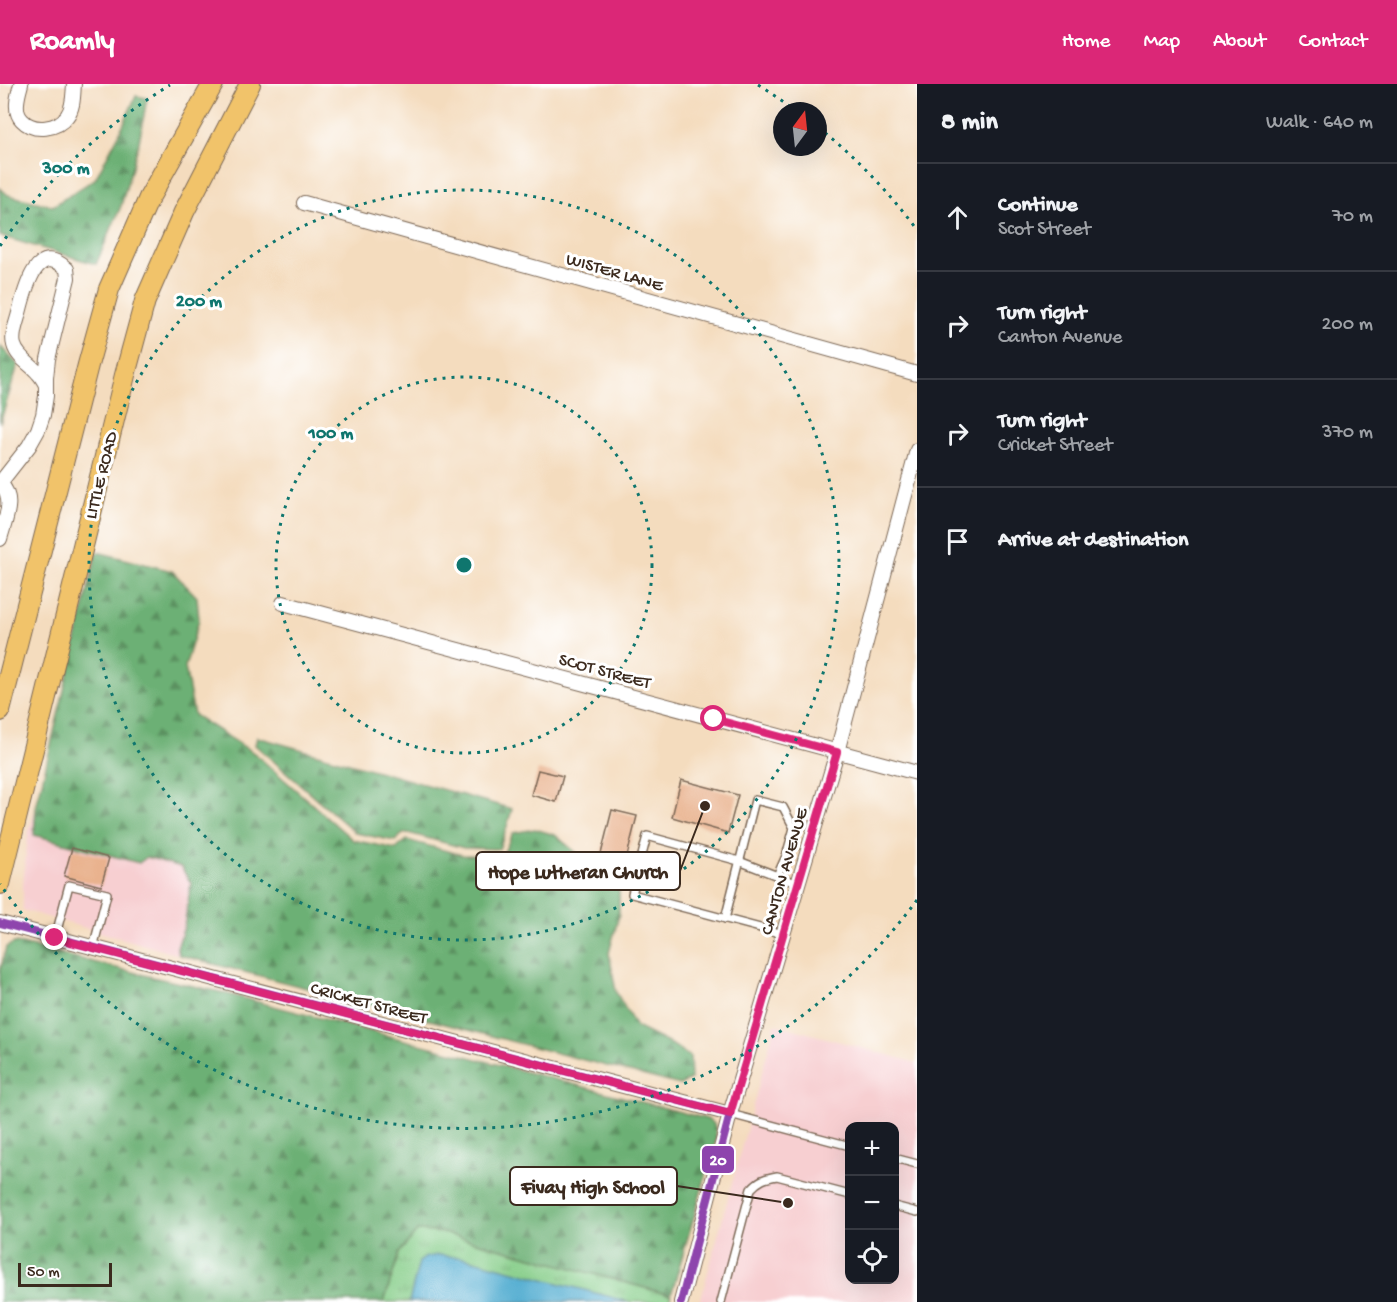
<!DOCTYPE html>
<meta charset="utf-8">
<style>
:root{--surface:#171b24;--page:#242831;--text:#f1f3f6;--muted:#9ea1a6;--line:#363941;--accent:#db2777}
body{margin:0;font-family:"Gochi Hand",sans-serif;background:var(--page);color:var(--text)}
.controls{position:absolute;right:18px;bottom:18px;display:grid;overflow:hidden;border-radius:12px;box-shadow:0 6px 24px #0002}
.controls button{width:54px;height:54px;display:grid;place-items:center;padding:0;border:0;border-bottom:2px solid var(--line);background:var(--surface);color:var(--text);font:30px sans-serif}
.compass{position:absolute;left:773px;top:18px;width:54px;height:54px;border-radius:50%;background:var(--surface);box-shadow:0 6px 24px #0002;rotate:15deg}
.scale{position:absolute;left:18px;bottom:15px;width:94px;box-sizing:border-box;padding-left:6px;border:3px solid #3b2a1e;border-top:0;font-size:16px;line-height:21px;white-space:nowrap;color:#3b2a1e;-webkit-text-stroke:4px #fff;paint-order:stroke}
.stop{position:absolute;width:18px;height:18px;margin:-14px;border:4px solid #db2777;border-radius:50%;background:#fff}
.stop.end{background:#db2777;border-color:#fff;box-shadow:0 2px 6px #0008}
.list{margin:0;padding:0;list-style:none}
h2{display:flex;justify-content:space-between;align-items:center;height:78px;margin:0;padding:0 24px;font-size:26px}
h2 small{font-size:20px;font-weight:400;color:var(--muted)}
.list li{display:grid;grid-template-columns:39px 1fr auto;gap:18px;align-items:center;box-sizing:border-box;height:108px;padding:0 24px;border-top:2px solid var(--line)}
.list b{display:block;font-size:22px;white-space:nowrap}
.list p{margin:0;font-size:20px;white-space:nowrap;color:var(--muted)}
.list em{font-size:20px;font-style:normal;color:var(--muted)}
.icon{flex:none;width:33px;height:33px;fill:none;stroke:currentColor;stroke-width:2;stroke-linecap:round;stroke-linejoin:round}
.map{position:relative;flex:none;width:917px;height:1218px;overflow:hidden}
header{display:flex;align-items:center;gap:36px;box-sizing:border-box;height:84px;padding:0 30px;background:var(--accent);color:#fff}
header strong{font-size:28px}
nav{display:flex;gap:33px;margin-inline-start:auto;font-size:21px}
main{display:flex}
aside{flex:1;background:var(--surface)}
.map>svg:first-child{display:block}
</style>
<header>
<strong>Roamly</strong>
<nav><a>Home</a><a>Map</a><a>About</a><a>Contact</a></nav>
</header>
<main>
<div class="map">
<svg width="917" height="1218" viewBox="0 0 917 1218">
<defs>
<pattern id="grass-tufts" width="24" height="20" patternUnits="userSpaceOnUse" patternTransform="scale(1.5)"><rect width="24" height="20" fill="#85cd88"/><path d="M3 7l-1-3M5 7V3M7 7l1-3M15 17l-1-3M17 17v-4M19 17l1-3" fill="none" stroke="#74b075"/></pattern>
<pattern id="forest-firs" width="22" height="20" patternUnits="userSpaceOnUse" patternTransform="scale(1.5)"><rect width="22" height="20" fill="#6cb074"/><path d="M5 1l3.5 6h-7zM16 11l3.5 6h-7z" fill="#5a8f5f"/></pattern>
</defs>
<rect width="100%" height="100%" fill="#fff"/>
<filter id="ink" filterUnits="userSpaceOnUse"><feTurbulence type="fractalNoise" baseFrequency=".0167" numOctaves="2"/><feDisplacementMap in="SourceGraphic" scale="12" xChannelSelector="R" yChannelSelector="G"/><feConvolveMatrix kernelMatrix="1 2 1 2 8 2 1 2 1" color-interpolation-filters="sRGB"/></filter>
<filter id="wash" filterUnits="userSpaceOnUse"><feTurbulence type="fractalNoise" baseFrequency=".008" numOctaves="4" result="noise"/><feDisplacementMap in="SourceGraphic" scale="24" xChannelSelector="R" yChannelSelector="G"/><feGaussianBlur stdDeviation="1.35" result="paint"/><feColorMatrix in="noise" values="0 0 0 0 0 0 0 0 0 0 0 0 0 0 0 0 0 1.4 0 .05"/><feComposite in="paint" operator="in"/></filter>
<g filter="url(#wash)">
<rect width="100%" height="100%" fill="#f4dcbe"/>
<g fill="#f7cfd1" fill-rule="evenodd">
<path d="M 36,723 L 35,751 L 147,773 L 181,783 L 191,799 L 184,843 L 177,864 L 179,871 L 23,826 L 23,800 L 28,750 Z"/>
<path d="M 775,940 L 917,979 L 917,1218 L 700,1218 ZM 850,1042 L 894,1042 L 894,1196 L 850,1196 Z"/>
</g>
<path fill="url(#grass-tufts)" stroke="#607c53" stroke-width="1.5" d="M 417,1147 L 440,1148 L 671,1211 L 669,1218 L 384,1218 L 399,1169 Z"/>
<g fill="url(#forest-firs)" stroke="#546d49" stroke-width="1.5">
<path d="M 136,12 L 147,14 L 139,58 L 121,122 L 96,180 L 0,152 L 0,104 L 8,111 L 53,122 L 95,95 L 119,50 Z"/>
<path d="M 0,262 L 18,281 L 0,339 Z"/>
<path d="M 97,468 L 172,487 L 197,513 L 199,536 L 185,583 L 194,631 L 254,669 L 353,756 L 396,765 L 407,756 L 462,771 L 502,772 L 513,749 L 535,745 L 555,751 L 579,771 L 599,784 L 619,807 L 619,831 L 609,869 L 616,908 L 636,943 L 674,962 L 690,973 L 691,995 L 680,1001 L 179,871 L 177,864 L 184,843 L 191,799 L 181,783 L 147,773 L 139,779 L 34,751 L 36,723 Z"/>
<path d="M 257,653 L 512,725 L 506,746 L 499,765 L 464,764 L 408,749 L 403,750 L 395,757 L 356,749 L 255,661 Z"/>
<path d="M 14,859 L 22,860 L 152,893 L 216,907 L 707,1035 L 714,1040 L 716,1046 L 716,1057 L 671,1211 L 440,1148 L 417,1147 L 399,1169 L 384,1218 L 0,1218 L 0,887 L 6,863 Z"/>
</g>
<path fill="#54aed1" stroke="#486c78" stroke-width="1.5" d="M 438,1171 L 466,1174 L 629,1218 L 409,1218 L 419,1178 L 426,1173 Z"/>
<g id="blocks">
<g fill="#e9b28e">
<path d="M 538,686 L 563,692 L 556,718 L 531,711 Z"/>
<path d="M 681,696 L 738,711 L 728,749 L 672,733 Z"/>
<path d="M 612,726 L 637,732 L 624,784 L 599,778 Z"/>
<path d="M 72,764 L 109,774 L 101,802 L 64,792 Z"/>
</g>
</g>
</g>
<g filter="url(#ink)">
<use href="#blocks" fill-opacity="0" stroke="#7c6856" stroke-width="1.5"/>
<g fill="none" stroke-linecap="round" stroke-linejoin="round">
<defs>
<g id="lane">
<path d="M 725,835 L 755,716 L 783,723 L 794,744 L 786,772 L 777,792"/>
<path d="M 783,850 L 632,810 L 647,752 L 739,777 L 798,800"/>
<path d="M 55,854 L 69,801 L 107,810 L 93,864"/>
<path d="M 730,1030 L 850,1062"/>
<path d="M 894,1074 L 917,1080"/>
<path d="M 894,1122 L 917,1128"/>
<path d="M 721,1218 L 751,1105 C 759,1096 765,1094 777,1092 L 850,1111"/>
</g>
<g id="street">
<path d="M 21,0 C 18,11 13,27 22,36 C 34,49 58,45 67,32 C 74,23 73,10 74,0"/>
<path d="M 304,119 L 917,290"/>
<path d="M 0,399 L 29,362 L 38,346 L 43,331 L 46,312 L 46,294 L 48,275 L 68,194 L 67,185 C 36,156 25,206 19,229 C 17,238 11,251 14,261 C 17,273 30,280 38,289 C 41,292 44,297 46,301"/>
<path d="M 0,399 C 16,414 5,436 0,455"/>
<path d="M 283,519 L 917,689"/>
<path d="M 0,839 L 730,1030"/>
<path d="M 681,1218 L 730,1030 L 837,668 L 917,366"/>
</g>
<g id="primary">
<path d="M 0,627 L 88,281 L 109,205 L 149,114 L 213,0"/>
<path d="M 0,800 L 125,291 L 145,217 L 184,128 L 250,0"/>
</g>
</defs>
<use href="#lane" stroke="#7c6856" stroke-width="10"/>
<use href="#street" stroke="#7c6856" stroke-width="16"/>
<use href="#primary" stroke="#7c6856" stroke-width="22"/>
<use href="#lane" stroke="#fff" stroke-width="7"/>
<use href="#street" stroke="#fff" stroke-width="14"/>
<use href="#primary" stroke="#f1c36a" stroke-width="20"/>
<defs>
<path id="bus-1" d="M 0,839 L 730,1030 L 681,1218"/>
</defs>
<use href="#bus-1" stroke="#fff" stroke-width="12"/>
<use href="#bus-1" stroke="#8e44ad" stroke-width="8"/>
</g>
</g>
<g fill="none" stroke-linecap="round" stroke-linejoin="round" filter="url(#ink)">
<path stroke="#db2777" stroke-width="8" d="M 55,854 L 730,1030 L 837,668 L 714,635"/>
</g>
<g fill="none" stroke="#0f766e" stroke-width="3" stroke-dasharray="3 6">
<circle cx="464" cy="481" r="188"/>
<circle cx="464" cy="481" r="375"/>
<path d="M917 816A563 563 0 0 1 0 800M0 162A563 563 0 0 1 170 1M758 1A563 563 0 0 1 795 26M818 43A563 563 0 0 1 917 146"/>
</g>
<g text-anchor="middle" stroke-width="6" stroke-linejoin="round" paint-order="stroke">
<g font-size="18" fill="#3b2a1e" stroke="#fff">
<text transform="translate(615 187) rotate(16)" y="6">WISTER LANE</text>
<text transform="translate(100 391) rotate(-76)" y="6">LITTLE ROAD</text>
<text transform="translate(605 586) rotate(15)" y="6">SCOT STREET</text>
<text transform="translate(783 787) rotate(-74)" y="6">CANTON AVENUE</text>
<text transform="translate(369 918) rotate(15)" y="6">CRICKET STREET</text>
</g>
</g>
<circle cx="464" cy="481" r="9" fill="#0f766e" stroke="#fff" stroke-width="3"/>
<g font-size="18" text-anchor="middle" font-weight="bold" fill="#0f766e" stroke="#fff" stroke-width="6" stroke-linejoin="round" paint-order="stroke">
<text x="66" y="89">300 m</text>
<text x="199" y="222">200 m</text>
<text x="331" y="354">100 m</text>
</g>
<path fill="none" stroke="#3b2a1e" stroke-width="2" d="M705 722L680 787M788 1119L677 1102"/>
<g fill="#3b2a1e" stroke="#fff" stroke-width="2">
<circle cx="705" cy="722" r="6"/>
<circle cx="788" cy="1119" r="6"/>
</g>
<g fill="#fff" stroke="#3b2a1e" stroke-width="2">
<rect x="476" y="768" width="204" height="38" rx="6"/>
<rect x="510" y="1083" width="167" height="38" rx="6"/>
</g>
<g font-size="20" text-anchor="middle" font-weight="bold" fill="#3b2a1e">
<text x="578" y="794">Hope Lutheran Church</text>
<text x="593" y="1109">Fivay High School</text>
</g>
<rect stroke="#fff" stroke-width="2" x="701" y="1061" width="34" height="29" rx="6" fill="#8e44ad"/>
<g font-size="16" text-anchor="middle" font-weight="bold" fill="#fff">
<text x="718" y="1081">20</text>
</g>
</svg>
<div class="controls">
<button>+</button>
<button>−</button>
<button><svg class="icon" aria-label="locate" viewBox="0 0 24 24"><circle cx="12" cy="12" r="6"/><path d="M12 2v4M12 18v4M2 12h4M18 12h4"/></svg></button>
</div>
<svg class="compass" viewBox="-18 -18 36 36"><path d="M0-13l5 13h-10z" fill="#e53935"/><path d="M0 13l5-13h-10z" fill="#9ea1a6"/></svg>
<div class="scale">50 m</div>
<div class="stop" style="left:714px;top:635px"></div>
<div class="stop end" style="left:55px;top:854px"></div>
</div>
<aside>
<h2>8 min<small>Walk · 640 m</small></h2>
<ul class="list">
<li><svg class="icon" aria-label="ahead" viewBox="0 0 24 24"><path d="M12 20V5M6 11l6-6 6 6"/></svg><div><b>Continue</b><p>Scot Street</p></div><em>70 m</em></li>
<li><svg class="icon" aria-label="right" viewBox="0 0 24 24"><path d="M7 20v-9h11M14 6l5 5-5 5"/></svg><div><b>Turn right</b><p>Canton Avenue</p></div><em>200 m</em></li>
<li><svg class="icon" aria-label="right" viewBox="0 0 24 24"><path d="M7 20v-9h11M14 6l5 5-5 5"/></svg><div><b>Turn right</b><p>Cricket Street</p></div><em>370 m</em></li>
<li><svg class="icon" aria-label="arrive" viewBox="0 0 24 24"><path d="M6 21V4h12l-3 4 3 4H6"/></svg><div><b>Arrive at destination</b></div></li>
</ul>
</aside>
</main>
